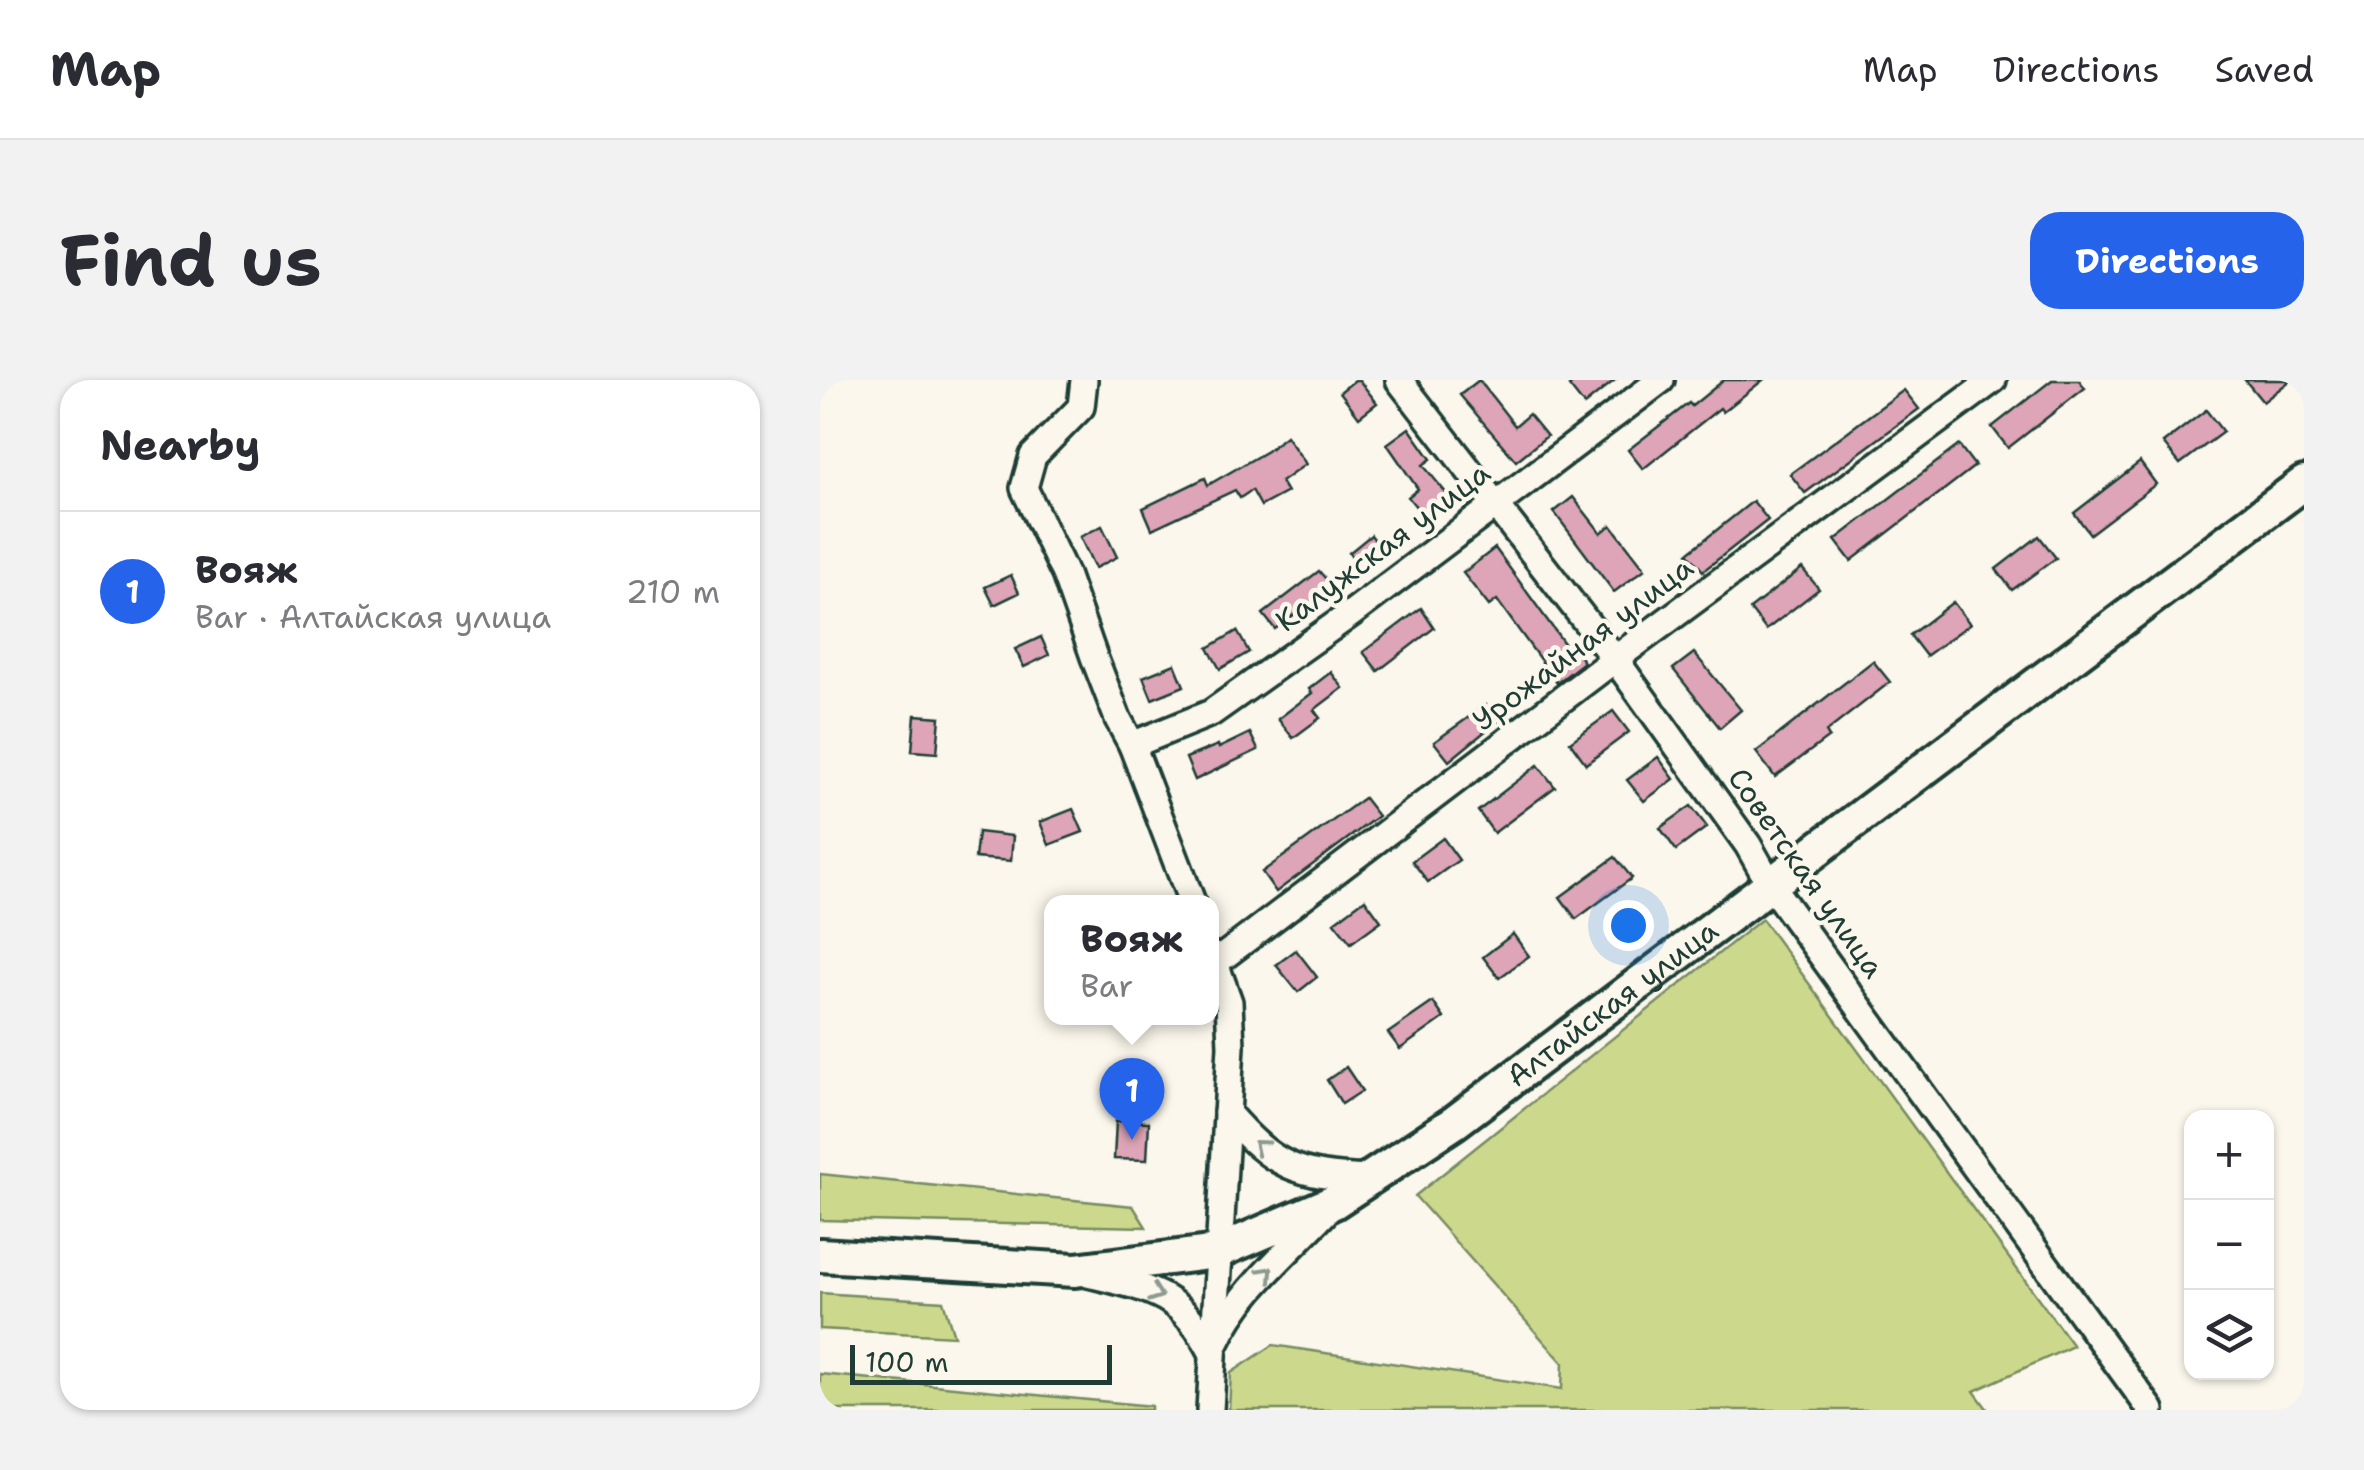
<!DOCTYPE html>
<meta charset="utf-8">
<style>
:root{--surface:#fff;--page:#f2f2f3;--text:#2b2b33;--muted:#7c7c81;--line:#e1e1e2;--accent:#2563eb}
body{margin:0;font-family:"Shantell Sans",sans-serif;background:var(--page);color:var(--text)}
.controls{position:absolute;right:30px;bottom:30px;display:grid;overflow:hidden;border-radius:20px;box-shadow:0 2px 8px #0004}
.controls button{width:90px;height:90px;display:grid;place-items:center;padding:0;border:0;border-bottom:2px solid var(--line);background:var(--surface);color:var(--text);font:50px sans-serif}
.scale{position:absolute;left:30px;bottom:25px;width:262px;box-sizing:border-box;padding-left:10px;border:5px solid #1f3d34;border-top:0;font-size:28px;line-height:35px;white-space:nowrap;color:#1f3d34;-webkit-text-stroke:8px #fbf7ec;paint-order:stroke}
.you{position:absolute;left:808px;top:545px;width:35px;height:35px;margin:-25px;border:8px solid #fff;border-radius:50%;background:#1a73e8;box-shadow:0 0 0 15px #1a73e833}
.badge{display:grid;place-items:center;width:65px;height:65px;border-radius:50%;background:var(--accent);color:#fff;font-size:32px;font-weight:700}
.pin{position:absolute;translate:-50% -82px;filter:drop-shadow(0 2px 5px #0008)}
.pin::after{content:'';position:absolute;top:52px;width:35px;height:30px;background:inherit;clip-path:polygon(0 0,100% 0,50% 100%)}
.popup{position:absolute;left:224px;top:515px;width:175px;height:130px;box-sizing:border-box;display:grid;place-content:center;border-radius:20px;background:var(--surface);filter:drop-shadow(0 2px 8px #0005);font-size:32px;white-space:nowrap;color:var(--muted)}
.popup b{font-size:38px;color:var(--text)}
.popup::after{content:'';position:absolute;left:50%;top:100%;margin-left:-20px;border:20px solid transparent;border-top-color:var(--surface)}
.list{margin:0;padding:0;list-style:none}
h2{display:flex;justify-content:space-between;align-items:center;height:130px;margin:0;padding:0 40px;font-size:42px}
h2 small{font-size:32px;font-weight:400;color:var(--muted)}
.list li{display:grid;grid-template-columns:65px 1fr auto;gap:30px;align-items:center;box-sizing:border-box;height:160px;padding:0 40px;border-top:2px solid var(--line)}
.list b{display:block;font-size:38px;white-space:nowrap}
.list p{margin:0;font-size:32px;white-space:nowrap;color:var(--muted)}
.list em{font-size:32px;font-style:normal;color:var(--muted)}
.icon{flex:none;width:55px;height:55px;fill:none;stroke:currentColor;stroke-width:2;stroke-linecap:round;stroke-linejoin:round}
.map{position:relative;flex:none;width:1484px;height:1030px;overflow:hidden;border-radius:30px}
header{display:flex;align-items:center;gap:60px;box-sizing:border-box;height:140px;padding:0 50px;background:var(--surface);border-bottom:2px solid var(--line)}
header strong{font-size:48px}
nav{display:flex;gap:55px;margin-inline-start:auto;font-size:35px}
.intro{display:flex;align-items:center;justify-content:space-between;box-sizing:border-box;height:240px;padding:0 60px}
h1{margin:0;font-size:70px}
.button{padding:25px 45px;border-radius:30px;background:var(--accent);color:#fff;font-size:35px;font-weight:700}
main{display:flex;gap:60px;padding:0 60px}
aside{flex:1;background:var(--surface);border-radius:30px;box-shadow:0 2px 8px #0004}
.map>svg:first-child{display:block}
</style>
<header>
<strong>Map</strong>
<nav><a>Map</a><a>Directions</a><a>Saved</a></nav>
</header>
<div class="intro"><h1>Find us</h1><a class="button">Directions</a></div>
<main>
<aside>
<h2>Nearby<small></small></h2>
<ul class="list">
<li><span class="badge">1</span><div><b>Вояж</b><p>Bar · Алтайская улица</p></div><em>210 m</em></li>
</ul>
</aside>
<div class="map">
<svg width="1484" height="1030" viewBox="0 0 1484 1030">
<rect width="100%" height="100%" fill="#fbf7ec"/>
<filter id="ink" filterUnits="userSpaceOnUse"><feTurbulence type="fractalNoise" baseFrequency=".01" numOctaves="2"/><feDisplacementMap in="SourceGraphic" scale="20" xChannelSelector="R" yChannelSelector="G"/><feConvolveMatrix kernelMatrix="1 2 1 2 8 2 1 2 1" color-interpolation-filters="sRGB"/></filter>
<g filter="url(#ink)">
<g fill="#ccd98d" stroke="#768b60" stroke-width="2.5">
<path d="M 942,539 L 1253,966 L 1154,1011 L 1168,1030 L 409,1030 L 411,993 L 453,965 L 742,1009 L 743,983 L 595,816 Z"/>
<path d="M 0,794 L 313,826 L 326,847 L 0,840 Z"/>
<path d="M 0,913 L 123,921 L 134,956 L 0,949 Z"/>
<path d="M 0,994 L 331,1026 L 331,1030 L 0,1030 Z"/>
</g>
<g fill="#dda5b7" stroke="#1f3d34" stroke-width="2.5">
<path d="M 535,0 L 539,0 L 557,23 L 539,37 L 520,12 Z"/>
<path d="M 659,0 L 695,46 L 709,34 L 727,56 L 696,81 L 640,15 Z"/>
<path d="M 756,0 L 795,0 L 764,25 L 749,6 Z"/>
<path d="M 904,0 L 943,0 L 903,32 L 900,28 L 823,89 L 808,70 L 869,23 L 872,26 Z"/>
<path d="M 1232,0 L 1259,0 L 1265,8 L 1188,68 L 1172,47 Z"/>
<path d="M 1425,0 L 1471,0 L 1443,22 Z"/>
<path d="M 1084,10 L 1099,29 L 985,113 L 970,94 Z"/>
<path d="M 1386,30 L 1403,52 L 1360,84 L 1343,63 Z"/>
<path d="M 589,48 L 611,79 L 603,85 L 627,114 L 602,134 L 588,117 L 598,109 L 567,64 Z"/>
<path d="M 466,56 L 486,84 L 461,102 L 467,112 L 441,126 L 432,110 L 420,118 L 415,110 L 332,149 L 323,128 L 385,98 L 388,105 L 447,71 Z"/>
<path d="M 1139,65 L 1155,86 L 1031,181 L 1015,160 Z"/>
<path d="M 1320,82 L 1336,104 L 1270,154 L 1254,133 Z"/>
<path d="M 753,117 L 781,153 L 791,145 L 825,189 L 794,212 L 734,132 Z"/>
<path d="M 933,121 L 948,140 L 883,191 L 868,173 Z"/>
<path d="M 282,146 L 297,177 L 275,188 L 260,157 Z"/>
<path d="M 551,155 L 563,171 L 541,189 L 529,173 Z"/>
<path d="M 1219,156 L 1236,178 L 1192,210 L 1176,189 Z"/>
<path d="M 675,168 L 746,266 L 749,263 L 764,282 L 737,303 L 677,220 L 669,226 L 643,193 Z"/>
<path d="M 982,188 L 999,209 L 946,250 L 930,229 Z"/>
<path d="M 499,191 L 512,206 L 455,249 L 443,234 Z"/>
<path d="M 191,195 L 199,213 L 174,225 L 165,207 Z"/>
<path d="M 1133,222 L 1150,244 L 1106,276 L 1090,255 Z"/>
<path d="M 601,228 L 614,248 L 558,291 L 543,272 Z"/>
<path d="M 417,251 L 429,272 L 400,289 L 388,268 Z"/>
<path d="M 221,257 L 229,275 L 204,287 L 195,269 Z"/>
<path d="M 874,273 L 921,330 L 900,348 L 853,289 Z"/>
<path d="M 1053,281 L 1070,302 L 1006,352 L 1009,357 L 955,397 L 936,372 Z"/>
<path d="M 355,284 L 364,306 L 332,319 L 323,297 Z"/>
<path d="M 511,292 L 523,308 L 494,330 L 500,338 L 473,358 L 458,339 L 492,313 L 489,309 Z"/>
<path d="M 666,325 L 679,340 L 629,381 L 614,362 Z"/>
<path d="M 793,331 L 809,352 L 766,384 L 750,362 Z"/>
<path d="M 95,335 L 120,337 L 117,373 L 92,371 Z"/>
<path d="M 430,353 L 438,370 L 375,400 L 366,378 L 398,365 L 399,368 Z"/>
<path d="M 838,377 L 854,399 L 824,421 L 807,400 Z"/>
<path d="M 718,385 L 735,407 L 674,453 L 658,431 Z"/>
<path d="M 544,418 L 558,436 L 456,512 L 442,492 Z"/>
<path d="M 871,426 L 887,447 L 856,470 L 840,448 Z"/>
<path d="M 253,429 L 263,452 L 229,465 L 220,442 Z"/>
<path d="M 158,452 L 193,456 L 191,481 L 155,478 Z"/>
<path d="M 623,458 L 639,480 L 608,502 L 592,481 Z"/>
<path d="M 795,477 L 812,498 L 756,539 L 740,517 Z"/>
<path d="M 545,519 L 561,541 L 531,563 L 514,542 Z"/>
<path d="M 693,554 L 709,576 L 679,598 L 663,577 Z"/>
<path d="M 476,570 L 497,597 L 478,612 L 456,585 Z"/>
<path d="M 613,622 L 624,638 L 580,669 L 568,653 Z"/>
<path d="M 526,687 L 542,711 L 522,724 L 507,700 Z"/>
<path d="M 296,741 L 329,742 L 327,780 L 294,779 Z"/>
</g>
<g fill="none" stroke-linecap="round" stroke-linejoin="round">
<defs>
<g id="minor">
<path d="M 264,0 L 261,27 L 213,76 L 204,108 L 245,194 L 274,277 L 298,339 L 312,365 L 372,522"/>
<path d="M 579,0 L 795,279 L 928,465 L 950,504 L 1331,1030"/>
<path d="M 312,365 L 391,333 L 532,233 L 841,0"/>
<path d="M 395,583 L 795,279 L 1173,0"/>
<path d="M 407,733 C 455,788 476,795 549,799"/>
<path d="M 268,894 C 331,909 361,913 392,972"/>
<path d="M 396,963 C 421,908 471,871 511,826"/>
<path d="M 390,1030 L 411,666 L 409,622 L 392,575"/>
</g>
<g id="major">
<path id="s1" d="M 0,875 L 255,890 L 397,872 L 514,822 L 635,742 L 1484,103"/>
</g>
</defs>
<use href="#minor" stroke="#1f3d34" stroke-width="32"/>
<use href="#major" stroke="#1f3d34" stroke-width="40"/>
<use href="#minor" stroke="#fbf7ec" stroke-width="25"/>
<use href="#major" stroke="#fbf7ec" stroke-width="32"/>
</g>
<defs><path id="oneway-chevron" d="M-2-3.5L2.5 0L-2 3.5" fill="none" stroke-width="1.6" stroke-linecap="round" stroke-linejoin="round" transform="scale(2.5)"/></defs>
<g stroke="#8d9a90">
<use href="#oneway-chevron" transform="translate(440 766) rotate(-140)"/>
<use href="#oneway-chevron" transform="translate(447 893) rotate(-47)"/>
<use href="#oneway-chevron" transform="translate(336 914) rotate(20)"/>
</g>
</g>
<g text-anchor="middle" stroke-width="9" stroke-linejoin="round" paint-order="stroke">
<g font-size="30" fill="#1f3d34" stroke="#fbf7ec">
<text transform="translate(563 167) rotate(-37)" y="10">Калужская улица</text>
<text transform="translate(763 264) rotate(-37)" y="10">Урожайная улица</text>
<text transform="translate(986 493) rotate(55)" y="10">Советская улица</text>
<text dy="10" stroke="none"><textPath href="#s1" startOffset="868">Алтайская улица</textPath></text>
</g>
</g>
</svg>
<div class="controls">
<button>+</button>
<button>−</button>
<button><svg class="icon" aria-label="layers" viewBox="0 0 24 24"><path d="M12 4l9 5-9 5-9-5zM3 14l9 5 9-5"/></svg></button>
</div>
<div class="scale">100 m</div>
<div class="you"></div>
<div class="pin badge" style="left:312px;top:760px">1</div>
<div class="popup"><b>Вояж</b>Bar</div>
</div>
</main>
